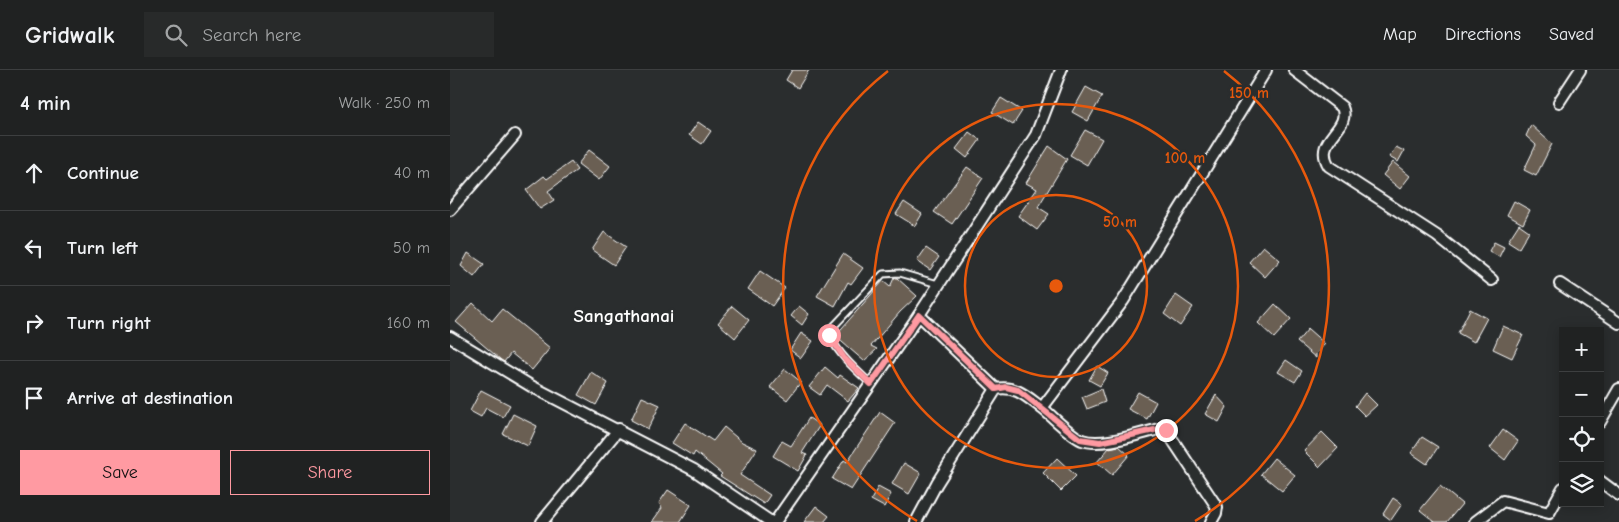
<!DOCTYPE html>
<meta charset="utf-8">
<style>
:root{--surface:#202222;--page:#282a2a;--text:#f1f3f6;--muted:#a2a4a5;--line:#3d3f40;--accent:#ff9aa2}
body{margin:0;font-family:"Comic Neue",sans-serif;background:var(--page);color:var(--text)}
.controls{position:absolute;right:15px;bottom:15px;display:grid;overflow:hidden;border-radius:0px;box-shadow:0 2px 12px #0003}
.controls button{width:45px;height:45px;display:grid;place-items:center;padding:0;border:0;border-bottom:1px solid var(--line);background:var(--surface);color:var(--text);font:25px sans-serif}
.stop{position:absolute;width:15px;height:15px;margin:-11px;border:4px solid #ff9aa2;border-radius:50%;background:#fff}
.stop.end{background:#ff9aa2;border-color:#fff;box-shadow:0 1px 5px #0008}
.list{margin:0;padding:0;list-style:none}
h2{display:flex;justify-content:space-between;align-items:center;height:65px;margin:0;padding:0 20px;font-size:21px}
h2 small{font-size:16px;font-weight:400;color:var(--muted)}
.list li{display:grid;grid-template-columns:32px 1fr auto;gap:15px;align-items:center;box-sizing:border-box;height:75px;padding:0 20px;border-top:1px solid var(--line)}
.list b{display:block;font-size:19px;white-space:nowrap}
.list em{font-size:16px;font-style:normal;color:var(--muted)}
.actions{display:flex;gap:10px;padding:15px 20px}
.actions a{flex:1;padding:11px 0;border:1px solid var(--accent);border-radius:0px;text-align:center;font-size:18px;color:var(--accent)}
.actions .main{background:var(--accent);color:#111}
.icon{flex:none;width:28px;height:28px;fill:none;stroke:currentColor;stroke-width:2;stroke-linecap:round;stroke-linejoin:round}
.map{position:relative;flex:none;width:1169px;height:452px;overflow:hidden}
header{display:flex;align-items:center;gap:30px;box-sizing:border-box;height:70px;padding:0 25px;background:var(--surface);border-bottom:1px solid var(--line)}
header strong{font-size:24px}
nav{display:flex;gap:28px;margin-inline-start:auto;font-size:18px}
.search{width:350px;height:45px;background:var(--page);display:flex;align-items:center;gap:12px;box-sizing:border-box;padding:0 18px;border-radius:0px;color:var(--muted);font-size:19px}
main{display:flex}
aside{flex:1;background:var(--surface)}
.map>svg:first-child{display:block}
</style>
<header>
<strong>Gridwalk</strong>
<div class="search"><svg class="icon" aria-label="search" viewBox="0 0 24 24"><circle cx="10" cy="10" r="6"/><path d="M15 15l6 6"/></svg>Search here</div>
<nav><a>Map</a><a>Directions</a><a>Saved</a></nav>
</header>
<main>
<aside>
<h2>4 min<small>Walk · 250 m</small></h2>
<ul class="list">
<li><svg class="icon" aria-label="ahead" viewBox="0 0 24 24"><path d="M12 20V5M6 11l6-6 6 6"/></svg><div><b>Continue</b></div><em>40 m</em></li>
<li><svg class="icon" aria-label="left" viewBox="0 0 24 24"><path d="M17 20v-9H6M10 6l-5 5 5 5"/></svg><div><b>Turn left</b></div><em>50 m</em></li>
<li><svg class="icon" aria-label="right" viewBox="0 0 24 24"><path d="M7 20v-9h11M14 6l5 5-5 5"/></svg><div><b>Turn right</b></div><em>160 m</em></li>
<li><svg class="icon" aria-label="arrive" viewBox="0 0 24 24"><path d="M6 21V4h12l-3 4 3 4H6"/></svg><div><b>Arrive at destination</b></div></li>
</ul>
<div class="actions"><a class="main">Save</a><a>Share</a></div>
</aside>
<div class="map">
<svg width="1169" height="452" viewBox="0 0 1169 452">
<rect width="100%" height="100%" fill="#2a2d2e"/>
<filter id="ink" filterUnits="userSpaceOnUse"><feTurbulence type="fractalNoise" baseFrequency=".02" numOctaves="2"/><feDisplacementMap in="SourceGraphic" scale="10" xChannelSelector="R" yChannelSelector="G"/><feConvolveMatrix kernelMatrix="1 2 1 2 8 2 1 2 1" color-interpolation-filters="sRGB"/></filter>
<g filter="url(#ink)">
<g fill="#6b5f52" stroke="#fff">
<path d="M 342,0 L 359,0 L 348,18 L 336,10 Z"/>
<path d="M 636,17 L 652,26 L 638,51 L 622,42 Z"/>
<path d="M 551,28 L 572,41 L 563,55 L 542,42 Z"/>
<path d="M 248,52 L 261,61 L 252,74 L 239,65 Z"/>
<path d="M 1081,55 L 1102,74 L 1086,106 L 1074,100 L 1086,75 L 1076,66 Z"/>
<path d="M 635,60 L 652,69 L 637,95 L 620,85 Z"/>
<path d="M 519,62 L 530,70 L 517,88 L 506,79 Z"/>
<path d="M 599,76 L 617,89 L 588,137 L 599,144 L 587,160 L 568,146 L 587,119 L 576,113 Z"/>
<path d="M 946,77 L 954,81 L 948,92 L 939,87 Z"/>
<path d="M 139,80 L 160,96 L 149,110 L 128,94 Z"/>
<path d="M 121,92 L 127,100 L 98,121 L 104,130 L 90,139 L 76,120 L 94,106 L 97,109 Z"/>
<path d="M 943,92 L 960,106 L 950,119 L 933,105 Z"/>
<path d="M 517,97 L 533,108 L 502,154 L 484,142 Z"/>
<path d="M 1064,131 L 1080,140 L 1073,154 L 1057,145 Z"/>
<path d="M 454,132 L 472,144 L 465,156 L 446,144 Z"/>
<path d="M 1069,154 L 1079,161 L 1069,178 L 1058,171 Z"/>
<path d="M 154,162 L 176,177 L 164,195 L 142,180 Z"/>
<path d="M 1044,172 L 1054,177 L 1049,187 L 1039,181 Z"/>
<path d="M 813,176 L 830,190 L 815,207 L 799,192 Z"/>
<path d="M 476,178 L 489,187 L 480,200 L 467,191 Z"/>
<path d="M 18,183 L 34,194 L 24,207 L 11,196 Z"/>
<path d="M 393,184 L 413,198 L 401,214 L 398,212 L 385,236 L 367,226 Z"/>
<path d="M 310,201 L 335,218 L 322,236 L 298,219 Z"/>
<path d="M 444,208 L 447,208 L 467,226 L 450,242 L 421,276 L 427,279 L 414,291 L 385,266 L 433,211 L 440,217 Z"/>
<path d="M 726,225 L 743,237 L 730,256 L 714,244 Z"/>
<path d="M 23,233 L 42,251 L 52,239 L 100,278 L 82,300 L 61,283 L 54,292 L 51,290 L 6,252 Z"/>
<path d="M 825,234 L 841,249 L 824,268 L 808,253 Z"/>
<path d="M 282,236 L 299,250 L 285,268 L 268,253 Z"/>
<path d="M 349,236 L 359,244 L 352,255 L 341,246 Z"/>
<path d="M 1020,239 L 1037,248 L 1024,272 L 1008,263 Z"/>
<path d="M 1053,256 L 1073,265 L 1062,288 L 1043,279 Z"/>
<path d="M 858,259 L 875,274 L 866,284 L 866,288 L 847,272 Z"/>
<path d="M 351,263 L 363,271 L 351,288 L 340,280 Z"/>
<path d="M 836,290 L 852,301 L 845,312 L 828,302 Z"/>
<path d="M 647,296 L 658,303 L 650,316 L 639,310 Z"/>
<path d="M 375,297 L 388,308 L 390,305 L 409,318 L 398,331 L 377,315 L 370,325 L 359,317 Z"/>
<path d="M 335,299 L 351,312 L 337,330 L 320,317 Z"/>
<path d="M 141,302 L 158,313 L 146,335 L 128,325 Z"/>
<path d="M 651,319 L 655,332 L 637,339 L 632,327 Z"/>
<path d="M 31,320 L 60,335 L 53,347 L 36,338 L 31,347 L 20,341 Z"/>
<path d="M 688,322 L 706,332 L 697,349 L 678,339 Z"/>
<path d="M 915,323 L 927,335 L 915,346 L 905,336 Z"/>
<path d="M 766,325 L 777,337 L 769,352 L 755,344 Z"/>
<path d="M 192,327 L 210,335 L 198,359 L 181,350 Z"/>
<path d="M 430,342 L 445,353 L 401,420 L 382,409 L 394,390 L 397,392 Z"/>
<path d="M 63,344 L 87,356 L 78,376 L 53,364 Z"/>
<path d="M 359,348 L 370,355 L 352,383 L 357,385 L 348,401 L 323,386 L 332,371 L 341,376 Z"/>
<path d="M 235,353 L 263,371 L 274,357 L 292,372 L 307,379 L 290,405 L 320,425 L 314,434 L 270,406 L 272,404 L 245,382 L 243,386 L 222,373 Z"/>
<path d="M 1053,360 L 1068,371 L 1055,390 L 1040,378 Z"/>
<path d="M 872,362 L 888,378 L 870,397 L 854,381 Z"/>
<path d="M 972,367 L 988,377 L 977,394 L 961,383 Z"/>
<path d="M 669,376 L 679,385 L 662,405 L 647,392 L 659,378 Z"/>
<path d="M 607,388 L 626,406 L 611,421 L 593,403 Z"/>
<path d="M 824,388 L 845,405 L 832,421 L 811,404 Z"/>
<path d="M 454,393 L 471,403 L 459,424 L 442,414 Z"/>
<path d="M 990,416 L 1012,434 L 997,452 L 985,452 L 970,440 Z"/>
<path d="M 428,417 L 441,424 L 434,437 L 421,430 Z"/>
<path d="M 218,420 L 241,435 L 230,452 L 202,452 L 212,438 L 209,433 Z"/>
<path d="M 943,428 L 952,434 L 941,450 L 933,444 Z"/>
<path d="M 366,436 L 379,446 L 374,452 L 354,452 Z"/>
</g>
<g fill="none" stroke-linecap="round" stroke-linejoin="round">
<defs>
<path id="service" d="M 421,314 C 405,299 389,285 379,265 L 383,257 L 433,204 L 450,203 L 488,214"/>
<g id="minor">
<path d="M 844,0 L 892,37 C 902,60 862,69 879,96 L 987,166 L 1042,210"/>
<path d="M 1109,32 L 1130,0"/>
<path d="M 0,140 L 65,65"/>
<path d="M 1110,214 L 1169,253"/>
<path d="M 469,245 L 546,319"/>
<path d="M 0,267 L 81,316 L 244,400 L 321,452"/>
<path d="M 592,338 C 602,346 620,365 632,370 C 652,377 688,364 709,359 L 716,360 L 767,437 L 766,443 L 761,452"/>
<path d="M 1150,352 L 1169,319"/>
<path d="M 1150,411 L 1169,425"/>
<path d="M 92,452 L 169,359"/>
<path d="M 325,452 L 469,245 L 586,65 L 611,0"/>
<path d="M 466,452 L 487,413 L 546,319 C 566,315 577,327 592,338 L 673,231 L 816,0"/>
<path d="M 1025,452 L 1053,431 L 1099,443 L 1113,418"/>
</g>
</defs>
<use href="#service" stroke="#fff" stroke-width="9"/>
<use href="#minor" stroke="#fff" stroke-width="14"/>
<use href="#service" stroke="#2a2d2e" stroke-width="5"/>
<use href="#minor" stroke="#2a2d2e" stroke-width="10"/>
</g>
</g>
<g fill="none" stroke-linecap="round" stroke-linejoin="round" filter="url(#ink)">
<path stroke="#ff9aa2" stroke-width="6" d="M 379,265 L 394,288 L 421,314 L 469,245 L 546,319 L 556,317 L 568,320 L 630,369 L 650,372 L 709,359 L 716,360"/>
</g>
<g fill="none" stroke="#e8590c" stroke-width="2.5">
<circle cx="606" cy="216" r="91"/>
<circle cx="606" cy="216" r="182"/>
<path d="M467 451A273 273 0 0 1 438 1M774 1A273 273 0 0 1 745 451"/>
</g>
<g text-anchor="middle" stroke-width="5" stroke-linejoin="round" paint-order="stroke">
<g font-size="19" font-weight="bold" fill="#fff" stroke="#2a2d2e">
<text x="174" y="252">Sangathanai</text>
</g>
</g>
<circle cx="606" cy="216" r="8" fill="#e8590c" stroke="#2a2d2e" stroke-width="2.5"/>
<g font-size="15" text-anchor="middle" font-weight="bold" fill="#e8590c" stroke="#2a2d2e" stroke-width="5" stroke-linejoin="round" paint-order="stroke">
<text x="799" y="28">150 m</text>
<text x="735" y="93">100 m</text>
<text x="670" y="157">50 m</text>
</g>
</svg>
<div class="controls">
<button>+</button>
<button>−</button>
<button><svg class="icon" aria-label="locate" viewBox="0 0 24 24"><circle cx="12" cy="12" r="6"/><path d="M12 2v4M12 18v4M2 12h4M18 12h4"/></svg></button>
<button><svg class="icon" aria-label="layers" viewBox="0 0 24 24"><path d="M12 4l9 5-9 5-9-5zM3 14l9 5 9-5"/></svg></button>
</div>
<div class="stop" style="left:379px;top:265px"></div>
<div class="stop end" style="left:716px;top:360px"></div>
</div>
</main>
